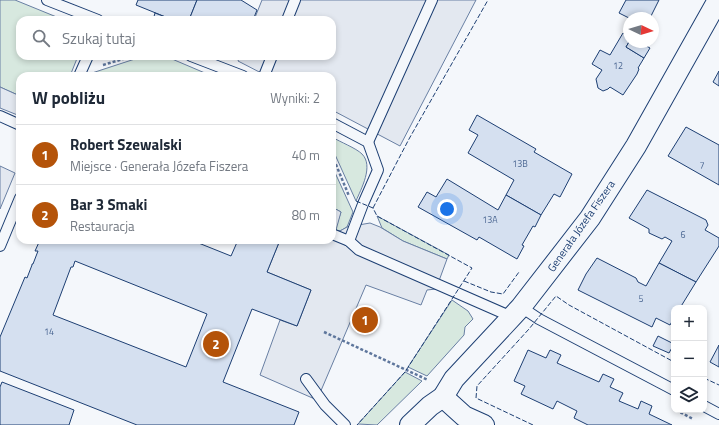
<!DOCTYPE html>
<html lang="pl">
<meta charset="utf-8">
<style>
:root{--surface:#fff;--page:#f6f6f7;--text:#1f2937;--muted:#747a83;--line:#e0e1e3;--accent:#b45309}
body{margin:0;font-family:"Titillium Web",sans-serif;background:var(--page);color:var(--text)}
.controls{position:absolute;right:12px;bottom:12px;display:grid;overflow:hidden;border-radius:8px;box-shadow:0 2px 6px #0003}
.controls button{width:36px;height:36px;display:grid;place-items:center;padding:0;border:0;border-bottom:1px solid var(--line);background:var(--surface);color:var(--text);font:20px sans-serif}
.compass{position:absolute;left:623px;top:12px;width:36px;height:36px;border-radius:50%;background:var(--surface);box-shadow:0 2px 6px #0003;rotate:94deg}
.you{position:absolute;left:447px;top:209px;width:14px;height:14px;margin:-10px;border:3px solid #fff;border-radius:50%;background:#1a73e8;box-shadow:0 0 0 6px #1a73e833}
.badge{display:grid;place-items:center;width:26px;height:26px;border-radius:50%;background:var(--accent);color:#fff;font-size:13px;font-weight:700}
.pin{position:absolute;translate:-50% -50%;border:2px solid #fff;box-shadow:0 1px 4px #0006}
.list{margin:0;padding:0;list-style:none}
h2{display:flex;justify-content:space-between;align-items:center;height:52px;margin:0;padding:0 16px;font-size:17px}
h2 small{font-size:13px;font-weight:400;color:var(--muted)}
.list li{display:grid;grid-template-columns:26px 1fr auto;gap:12px;align-items:center;box-sizing:border-box;height:60px;padding:0 16px;border-top:1px solid var(--line)}
.list b{display:block;font-size:15px;white-space:nowrap}
.list p{margin:0;font-size:13px;white-space:nowrap;color:var(--muted)}
.list em{font-size:13px;font-style:normal;color:var(--muted)}
.icon{flex:none;width:22px;height:22px;fill:none;stroke:currentColor;stroke-width:2;stroke-linecap:round;stroke-linejoin:round}
.map{position:relative;flex:none;width:719px;height:425px;overflow:hidden}
.search{position:absolute;background:var(--surface);box-shadow:0 2px 6px #0003;left:16px;top:16px;width:320px;height:44px;display:flex;align-items:center;gap:10px;box-sizing:border-box;padding:0 14px;border-radius:12px;color:var(--muted);font-size:15px}
.panel{position:absolute;background:var(--surface);box-shadow:0 2px 6px #0003;left:16px;top:72px;width:320px;height:172px;border-radius:12px}
.map>svg:first-child{display:block}
</style>
<div class="map">
<svg width="719" height="425" viewBox="0 0 719 425">
<rect width="100%" height="100%" fill="#f4f7fb"/>
<g fill="#d7e8df" stroke="#687fa3">
<path d="M 0,0 L 15,0 L 64,20 L 20,20 L 20,56 L 78,56 L 70,76 L 20,76 L 20,96 L 0,87 Z"/>
<path d="M 144,56 L 165,56 L 212,76 L 90,76 L 92,73 Z"/>
<path d="M 332,137 C 340,142 356,148 362,154 C 374,166 361,189 356,201 L 332,148 Z"/>
<path d="M 332,166 L 353,212 L 347,227 L 340,231 L 335,230 L 341,212 L 332,207 Z"/>
<path d="M 377,216 L 449,255 L 447,259 L 403,241 L 382,228 Z"/>
<path d="M 452,300 L 468,311 L 473,319 L 465,327 L 464,335 L 427,376 L 408,367 Z"/>
<path d="M 405,372 L 422,381 L 377,425 L 358,424 Z"/>
</g>
<g fill="#e3e8f0" stroke="#687fa3">
<path d="M 262,0 L 476,0 L 400,146 L 332,110 L 332,76 L 267,76 L 238,61 L 240,56 L 332,56 L 332,20 L 254,20 Z"/>
<path d="M 0,87 L 20,96 L 20,116 L 0,108 Z"/>
<path d="M 0,166 L 15,173 L 0,209 Z"/>
<path d="M 332,207 L 341,212 L 336,230 L 340,231 L 347,227 L 370,223 L 380,227 L 403,241 L 447,259 L 436,289 L 427,290 L 421,305 L 366,285 L 317,400 L 260,375 L 280,320 L 297,326 L 311,290 L 267,272 L 280,240 L 332,240 Z"/>
</g>
<g fill="#d5e0f0" stroke="#1d3f73" fill-rule="evenodd">
<path d="M 138,0 L 197,0 L 189,20 L 173,20 L 136,5 Z"/>
<path d="M 197,0 L 241,0 L 257,10 L 253,20 L 189,20 Z"/>
<path d="M 626,0 L 659,0 L 650,18 L 629,18 L 619,13 Z"/>
<path d="M 155,13 L 173,20 L 153,20 Z"/>
<path d="M 623,33 L 629,37 L 629,42 L 626,47 L 644,58 L 638,68 L 639,69 L 637,74 L 623,95 L 610,87 L 608,89 L 603,91 L 598,88 L 596,79 L 602,70 L 592,64 L 600,50 L 610,55 Z"/>
<path d="M 629,42 L 639,42 L 650,48 L 644,58 L 626,47 Z"/>
<path d="M 719,71 L 719,86 L 713,82 Z"/>
<path d="M 477,115 L 536,149 L 534,152 L 572,174 L 560,197 L 554,194 L 541,215 L 506,195 L 514,180 L 468,153 L 478,135 L 469,130 Z"/>
<path d="M 686,127 L 719,145 L 719,185 L 668,156 Z"/>
<path d="M 447,179 L 498,210 L 506,195 L 541,215 L 535,227 L 533,226 L 522,245 L 524,246 L 517,259 L 479,237 L 477,240 L 418,207 L 427,192 L 436,197 Z"/>
<path d="M 647,190 L 706,220 L 708,225 L 705,230 L 719,238 L 719,246 L 696,282 L 659,263 L 672,241 L 665,237 L 662,239 L 649,233 L 649,229 L 629,218 Z"/>
<path d="M 40,240 L 191,240 L 231,256 L 238,240 L 280,240 L 267,272 L 311,290 L 297,326 L 252,309 L 223,382 L 299,412 L 294,425 L 137,425 L 0,371 L 0,337 L 25,277 L 27,278 L 32,265 L 32,264 L 33,264 L 38,251 L 35,251 ZM 75,261 L 207,314 L 186,367 L 53,315 L 71,267 L 73,267 Z"/>
<path d="M 597,258 L 636,278 L 638,282 L 646,286 L 659,263 L 696,282 L 680,308 L 674,308 L 674,318 L 670,325 L 656,318 L 652,327 L 578,290 L 586,274 Z"/>
<path d="M 658,336 L 674,344 L 669,353 L 653,346 Z"/>
<path d="M 719,345 L 719,367 L 710,362 Z"/>
<path d="M 528,350 L 546,358 L 550,350 L 561,355 L 557,363 L 599,382 L 603,374 L 614,379 L 610,387 L 623,393 L 619,401 L 638,409 L 641,401 L 652,406 L 649,414 L 672,425 L 588,425 L 574,418 L 577,411 L 557,401 L 553,409 L 521,394 L 525,386 L 514,381 Z"/>
<path d="M 2,382 L 74,410 L 69,425 L 0,425 L 0,387 Z"/>
</g>
<g fill="none" stroke-linecap="round" stroke-linejoin="round">
<defs>
<g id="lane">
<path d="M 47,0 L 98,20"/>
<path d="M 287,20 L 295,0"/>
<path d="M 191,56 L 243,76"/>
<path d="M 79,76 L 88,56"/>
<path d="M 264,76 L 272,56"/>
<path d="M 0,116 L 20,125"/>
<path d="M 332,123 L 368,142 L 378,170 L 363,204 L 349,241"/>
<path d="M 368,142 L 432,0"/>
<path d="M 332,234 L 349,241 L 359,250 L 512,317"/>
<path d="M 0,246 L 20,198"/>
<path d="M 521,307 L 539,319 L 674,390"/>
<path d="M 306,379 L 325,405 L 345,425"/>
<path d="M 704,406 L 719,414"/>
</g>
<g id="street">
<path d="M 443,397 L 464,416 L 484,425"/>
<path d="M 410,425 L 430,406 L 443,397 L 454,379 L 521,307 L 590,218 L 636,146 L 718,0"/>
</g>
</defs>
<use href="#lane" stroke="#1d3f73" stroke-width="12"/>
<use href="#street" stroke="#1d3f73" stroke-width="22"/>
<g stroke="#5e769c" stroke-width="2.5" stroke-dasharray="3 2" stroke-linecap="butt">
<path d="M 103,65 L 133,56"/>
<path d="M 332,155 L 349,196"/>
<path d="M 324,332 L 428,380"/>
<path d="M 676,410 L 693,419"/>
</g>
<use href="#lane" stroke="#f4f7fb" stroke-width="10"/>
<use href="#street" stroke="#f4f7fb" stroke-width="20"/>
<g stroke="#1d3f73" stroke-width="1" stroke-dasharray="5 2" stroke-linecap="butt">
<path d="M 356,201 L 373,208 L 377,216 L 472,268 L 405,372 L 357,425"/>
<path d="M 373,208 L 409,139 L 488,0"/>
<path d="M 464,281 L 491,292 L 503,294 L 519,272"/>
<path d="M 704,378 L 719,385"/>
<path d="M 533,425 L 476,398 L 477,386 L 529,329 L 556,296 L 569,305 L 674,362"/>
</g>
</g>
<g text-anchor="middle" stroke-width="3" stroke-linejoin="round" paint-order="stroke">
<g font-size="9" fill="#4b6792">
<text x="618" y="69">12</text>
<text x="520" y="167">13B</text>
<text x="702" y="169">7</text>
<text x="490" y="223">13A</text>
<text x="683" y="238">6</text>
<text x="641" y="302">5</text>
<text x="49" y="335">14</text>
</g>
<g font-size="11" fill="#1d3f73" stroke="#f4f7fb">
<text transform="translate(581 226) rotate(-55)" y="4">Generała Józefa Fiszera</text>
</g>
</g>
</svg>
<div class="controls">
<button>+</button>
<button>−</button>
<button><svg class="icon" aria-label="layers" viewBox="0 0 24 24"><path d="M12 4l9 5-9 5-9-5zM3 14l9 5 9-5"/></svg></button>
</div>
<svg class="compass" viewBox="-18 -18 36 36"><path d="M0-13l5 13h-10z" fill="#e53935"/><path d="M0 13l5-13h-10z" fill="#747a83"/></svg>
<div class="you"></div>
<div class="pin badge" style="left:365px;top:320px">1</div>
<div class="pin badge" style="left:216px;top:344px">2</div>
<div class="search"><svg class="icon" aria-label="search" viewBox="0 0 24 24"><circle cx="10" cy="10" r="6"/><path d="M15 15l6 6"/></svg>Szukaj tutaj</div>
<section class="panel">
<h2>W pobliżu<small>Wyniki: 2</small></h2>
<ul class="list">
<li><span class="badge">1</span><div><b>Robert Szewalski</b><p>Miejsce · Generała Józefa Fiszera</p></div><em>40 m</em></li>
<li><span class="badge">2</span><div><b>Bar 3 Smaki</b><p>Restauracja</p></div><em>80 m</em></li>
</ul>
</section>
</div>
